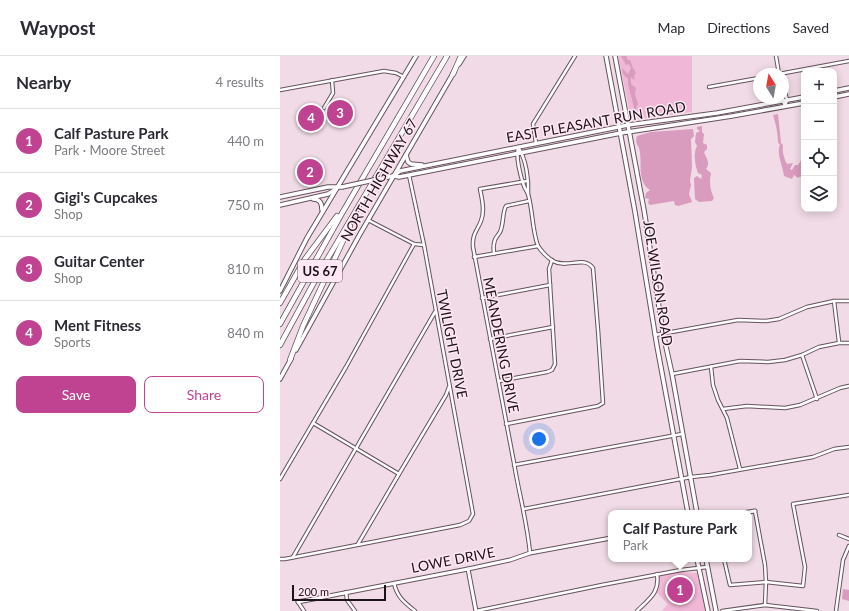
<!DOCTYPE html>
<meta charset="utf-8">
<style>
:root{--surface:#fff;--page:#f2f2f3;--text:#2b2b33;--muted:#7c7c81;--line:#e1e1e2;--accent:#c04392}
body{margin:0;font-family:Lato,sans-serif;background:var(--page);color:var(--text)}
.controls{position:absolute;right:12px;top:12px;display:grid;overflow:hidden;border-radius:8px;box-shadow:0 2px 10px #0003}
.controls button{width:36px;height:36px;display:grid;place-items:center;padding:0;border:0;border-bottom:1px solid var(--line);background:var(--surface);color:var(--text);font:20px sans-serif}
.compass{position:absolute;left:473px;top:12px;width:36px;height:36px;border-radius:50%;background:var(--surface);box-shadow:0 2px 10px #0003;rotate:349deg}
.scale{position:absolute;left:12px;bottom:10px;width:94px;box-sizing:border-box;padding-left:4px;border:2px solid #1c1418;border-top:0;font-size:11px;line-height:14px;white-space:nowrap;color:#1c1418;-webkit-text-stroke:3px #ffe8f4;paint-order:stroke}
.you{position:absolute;left:259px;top:383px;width:14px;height:14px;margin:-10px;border:3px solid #fff;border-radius:50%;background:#1a73e8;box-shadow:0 0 0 6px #1a73e833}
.badge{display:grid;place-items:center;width:26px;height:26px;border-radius:50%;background:var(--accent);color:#fff;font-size:13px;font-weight:700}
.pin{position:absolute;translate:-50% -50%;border:2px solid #fff;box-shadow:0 1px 4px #0006}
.popup{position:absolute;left:328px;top:454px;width:144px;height:52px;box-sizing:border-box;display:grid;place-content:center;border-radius:8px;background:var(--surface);filter:drop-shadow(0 1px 3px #0005);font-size:13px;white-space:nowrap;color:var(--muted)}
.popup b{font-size:15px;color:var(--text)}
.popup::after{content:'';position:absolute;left:50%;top:100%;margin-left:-8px;border:8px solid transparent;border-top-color:var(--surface)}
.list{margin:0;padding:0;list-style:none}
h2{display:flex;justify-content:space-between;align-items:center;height:52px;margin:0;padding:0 16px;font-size:17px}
h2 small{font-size:13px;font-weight:400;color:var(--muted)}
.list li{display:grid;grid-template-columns:26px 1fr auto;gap:12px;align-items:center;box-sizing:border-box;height:64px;padding:0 16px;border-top:1px solid var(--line)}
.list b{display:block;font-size:15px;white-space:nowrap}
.list p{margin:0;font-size:13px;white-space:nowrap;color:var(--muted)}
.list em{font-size:13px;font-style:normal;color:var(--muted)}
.actions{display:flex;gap:8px;padding:12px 16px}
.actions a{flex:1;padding:9px 0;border:1px solid var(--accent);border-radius:8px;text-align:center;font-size:14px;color:var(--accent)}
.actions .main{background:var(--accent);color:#fff}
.icon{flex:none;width:22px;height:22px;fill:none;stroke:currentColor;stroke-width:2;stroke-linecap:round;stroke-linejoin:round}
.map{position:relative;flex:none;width:569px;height:555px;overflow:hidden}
header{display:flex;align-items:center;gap:24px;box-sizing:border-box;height:56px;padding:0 20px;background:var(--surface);border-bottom:1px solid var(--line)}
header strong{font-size:19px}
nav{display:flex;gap:22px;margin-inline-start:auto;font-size:14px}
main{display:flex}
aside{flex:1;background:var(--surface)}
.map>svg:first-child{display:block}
</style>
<header>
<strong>Waypost</strong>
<nav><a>Map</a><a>Directions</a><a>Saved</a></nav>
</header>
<main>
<aside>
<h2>Nearby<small>4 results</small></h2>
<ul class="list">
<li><span class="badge">1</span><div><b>Calf Pasture Park</b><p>Park · Moore Street</p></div><em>440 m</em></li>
<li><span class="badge">2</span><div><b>Gigi's Cupcakes</b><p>Shop</p></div><em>750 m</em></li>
<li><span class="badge">3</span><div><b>Guitar Center</b><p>Shop</p></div><em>810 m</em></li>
<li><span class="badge">4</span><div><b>Ment Fitness</b><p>Sports</p></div><em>840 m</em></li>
</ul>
<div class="actions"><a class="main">Save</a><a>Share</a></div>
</aside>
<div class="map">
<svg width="569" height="555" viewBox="0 0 569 555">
<rect width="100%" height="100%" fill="#f1dbe6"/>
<g fill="#f1b7d6">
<path d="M 338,0 L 412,0 L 412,56 L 357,63 L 350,58 Z"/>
<path d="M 400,516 L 418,517 L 426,555 L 382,555 L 388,548 L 376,536 L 380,527 L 379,521 L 381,519 Z"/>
</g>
<g fill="#d99cbe">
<path d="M 341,0 L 346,0 L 348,4 L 350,4 L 353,12 L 356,17 L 354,20 L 355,25 L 351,21 L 351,28 L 356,32 L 355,38 L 358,48 L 355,55 L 348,29 L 348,23 L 343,18 L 342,12 L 348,18 L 351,12 L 349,8 L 346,9 Z"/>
<path d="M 498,58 L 501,87 L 503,89 C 502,95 504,103 507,108 L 513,107 L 510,113 L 512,114 L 515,109 L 518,109 L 524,100 L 524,120 L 519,121 L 518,122 L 514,119 L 512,123 L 504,120 C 503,110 496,98 500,88 L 498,87 C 498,78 496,68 493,59 Z"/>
<path d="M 422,70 L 422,76 L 424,78 L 423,87 L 427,89 L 427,93 L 424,96 C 426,102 431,107 426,113 L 431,117 C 429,126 430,134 434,142 L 432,145 L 419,146 L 415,143 L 414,122 L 417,120 L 421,123 L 422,119 L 418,117 C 415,109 413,97 417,90 L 415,86 L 416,77 L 420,75 L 417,73 L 417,71 Z"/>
<path d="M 413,73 L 414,80 L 411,83 L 412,111 L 410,125 L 411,129 L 409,138 L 412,146 L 398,150 L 395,149 L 394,145 L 370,149 L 368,147 L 369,143 L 365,142 L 366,137 L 370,134 C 356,125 363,105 359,92 C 357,88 355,86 357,80 L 371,76 Z"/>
<path d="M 563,533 L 569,534 L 569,545 L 562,543 Z"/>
</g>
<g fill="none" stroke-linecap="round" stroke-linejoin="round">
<defs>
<g id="minor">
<path d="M 496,0 L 499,18"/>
<path d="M 499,18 L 569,5"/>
<path d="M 503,27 L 507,44 L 505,50"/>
<path d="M 429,31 L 479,22"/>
<path d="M 0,34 L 104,15 L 116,17 L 124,21"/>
<path d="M 502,42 L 505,50"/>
<path d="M 44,52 L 53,37 L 52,24"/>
<path d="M 256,87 L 253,68 L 295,0"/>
<path d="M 238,91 C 246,103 249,123 248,138"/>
<path d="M 247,125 L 200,133 C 202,143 205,155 201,165 C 197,175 192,178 193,191 C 206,263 220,335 234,407 C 239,438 247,465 250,497"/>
<path d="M 88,164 L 134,188 L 144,189"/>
<path d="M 214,198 C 214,194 213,191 214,188 C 214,182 218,180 220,176 C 224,168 222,157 226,150 L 249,145"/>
<path d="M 194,201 L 258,190"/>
<path d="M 202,242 L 270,229"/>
<path d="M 554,245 L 559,286"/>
<path d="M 375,279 L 458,264 L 486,265 L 499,263 L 527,251 L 554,245 L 569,245"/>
<path d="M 210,283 L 273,271"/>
<path d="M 522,299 L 537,343"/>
<path d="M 431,311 L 433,329 L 438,344 L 447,362 L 460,413"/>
<path d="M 392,318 L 460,305 L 488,306 L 505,304 L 522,299 L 539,291 L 559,287 L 569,287"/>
<path d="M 219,325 L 267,316 L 272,314 L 275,308 L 269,213 L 272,204"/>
<path d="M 443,353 L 467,350 L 505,352 L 520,349 L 560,332 L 569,330"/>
<path d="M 33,367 L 119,418"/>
<path d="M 226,368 L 318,350 L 323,347 L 318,274 L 313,212 C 304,199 287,213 273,205 C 268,202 261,195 258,190 C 252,174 253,155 248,138 C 247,135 245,133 244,130 C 240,119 236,102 238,91"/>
<path d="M 234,409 L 402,378"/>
<path d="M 0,423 L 66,311 L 134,188"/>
<path d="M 244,453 L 411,421 L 430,419 L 533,401 L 554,393 L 569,391"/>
<path d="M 475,455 L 485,509 L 486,526 L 485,549"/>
<path d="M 559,479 L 569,483"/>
<path d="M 78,488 L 119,418 L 166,339 L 169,331"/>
<path d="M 13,501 L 155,256"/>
<path d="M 0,503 L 5,503 L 180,469 L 189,465 L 193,458 L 144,189 L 129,119"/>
<path d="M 444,503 L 450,529 L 486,526 L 523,530 L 525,511 L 513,448 L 569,439"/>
<path d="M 114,527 C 117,541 124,546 135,555"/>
<path d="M 66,536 L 67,544 L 75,555"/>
<path d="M 18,546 L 24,555"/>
<path d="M 196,555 L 322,529 L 401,514 L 427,511"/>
<path d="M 357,555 C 369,543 380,537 377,518"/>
<path d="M 442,555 L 485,549 L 537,555"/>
<path d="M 556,555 L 563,504 L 569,490"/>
</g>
<g id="tertiary">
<path d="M 462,457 L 475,455"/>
<path d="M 188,513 L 196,555"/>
<path d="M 18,546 L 188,513 L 230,504 L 250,497 L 331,482"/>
</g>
<g id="secondary">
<path d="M 326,0 L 355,156 L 377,290 L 408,457"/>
<path d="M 335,0 L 364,154 L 383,277 L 392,318 L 417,457"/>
<path d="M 179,8 L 184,0"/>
<path d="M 554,35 L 569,32"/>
<path d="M 554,41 L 569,38"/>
<path d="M 126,99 L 128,106 L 131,108 L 142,109"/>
<path d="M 113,120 L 120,115 L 348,69 L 437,57 L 524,41"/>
<path d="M 103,122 L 113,120 L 119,121 L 341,77 L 452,60 L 524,47"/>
<path d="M 0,141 L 48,131 L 62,131"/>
<path d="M 33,143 C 40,143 42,147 42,154"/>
<path d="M 0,149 L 48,138 L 56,133"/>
<path d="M 0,235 L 27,182 L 136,0"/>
<path d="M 16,294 L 80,178 L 174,16"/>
<path d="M 0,323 L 11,303"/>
<path d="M 417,503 L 428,555"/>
<path d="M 426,503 L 436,555"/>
</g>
<g id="motorway">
<path d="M 173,18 L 181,0"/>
<path d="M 0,247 L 25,203 L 57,160"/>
<path d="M 0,268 L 61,159 L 154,0"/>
<path d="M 0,289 L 38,219 L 167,0"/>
<path d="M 10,304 L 23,270 L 70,170"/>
</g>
</defs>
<use href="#minor" stroke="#66535d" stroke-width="4.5"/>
<use href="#tertiary" stroke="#66535d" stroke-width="5"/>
<use href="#secondary" stroke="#66535d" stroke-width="5.5"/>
<use href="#motorway" stroke="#66535d" stroke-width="6"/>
<use href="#minor" stroke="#fff" stroke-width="2.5"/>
<use href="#tertiary" stroke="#fff" stroke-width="3"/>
<use href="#secondary" stroke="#fff" stroke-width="3.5"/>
<use href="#motorway" stroke="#fff" stroke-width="4.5"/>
<defs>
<path id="secondary-bridge" d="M 62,131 L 103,122"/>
</defs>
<use href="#secondary-bridge" stroke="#66535d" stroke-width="5.5" stroke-linecap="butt"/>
<use href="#secondary-bridge" stroke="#fff" stroke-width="3.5"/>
</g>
<g text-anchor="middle" stroke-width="3" stroke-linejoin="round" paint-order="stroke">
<rect fill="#ffe8f4" stroke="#60545a" stroke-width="1" x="18" y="204" width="44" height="22" rx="3"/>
<g font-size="13" font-weight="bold" fill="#1c1418">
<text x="40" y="220">US 67</text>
</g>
<g font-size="14" fill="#1c1418" stroke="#ffe8f4">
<text transform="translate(316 66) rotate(-10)" y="5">EAST PLEASANT RUN ROAD</text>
<text transform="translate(99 124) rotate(-60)" y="5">NORTH HIGHWAY 67</text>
<text transform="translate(378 227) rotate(81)" y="5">JOE WILSON ROAD</text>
<text transform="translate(172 288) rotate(79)" y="5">TWILIGHT DRIVE</text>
<text transform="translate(221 289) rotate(79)" y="5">MEANDERING DRIVE</text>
<text transform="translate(173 504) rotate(-11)" y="5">LOWE DRIVE</text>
</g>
</g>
</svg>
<div class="controls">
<button>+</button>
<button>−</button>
<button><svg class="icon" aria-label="locate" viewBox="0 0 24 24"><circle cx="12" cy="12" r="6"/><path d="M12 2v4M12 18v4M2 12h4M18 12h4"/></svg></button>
<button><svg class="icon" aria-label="layers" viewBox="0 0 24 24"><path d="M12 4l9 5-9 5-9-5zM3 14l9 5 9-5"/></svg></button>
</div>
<svg class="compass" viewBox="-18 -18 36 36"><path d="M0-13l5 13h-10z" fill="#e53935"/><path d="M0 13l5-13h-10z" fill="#7c7c81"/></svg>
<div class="scale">200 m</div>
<div class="you"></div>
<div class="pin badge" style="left:400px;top:534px">1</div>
<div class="popup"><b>Calf Pasture Park</b>Park</div>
<div class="pin badge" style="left:30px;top:116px">2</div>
<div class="pin badge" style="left:60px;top:57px">3</div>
<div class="pin badge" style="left:31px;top:62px">4</div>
</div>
</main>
